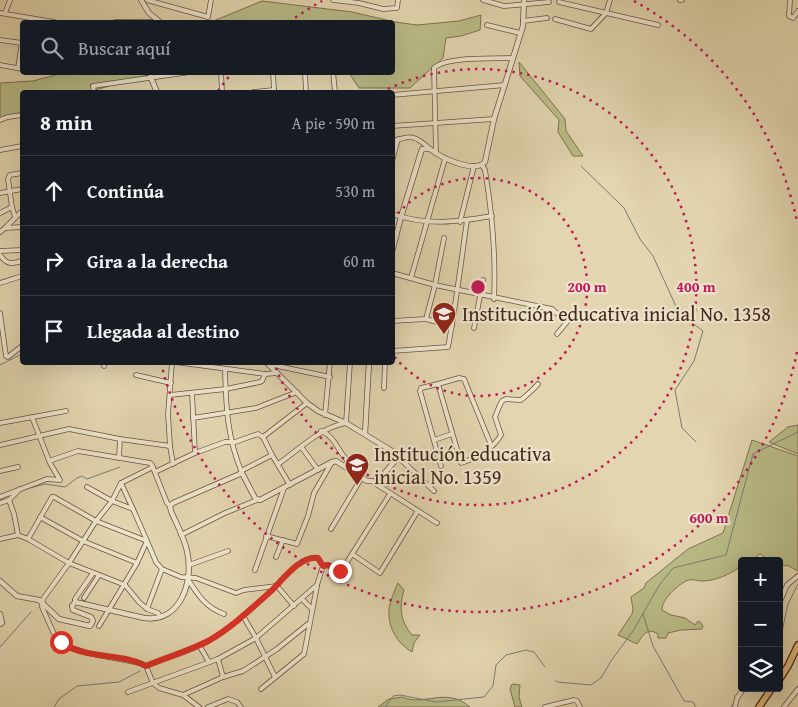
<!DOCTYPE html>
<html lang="es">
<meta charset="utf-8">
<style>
:root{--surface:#171b24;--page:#242831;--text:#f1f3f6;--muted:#9ea1a6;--line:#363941}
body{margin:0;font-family:"Gentium Book Plus",serif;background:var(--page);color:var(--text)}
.controls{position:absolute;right:15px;bottom:15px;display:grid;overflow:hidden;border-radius:5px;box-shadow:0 5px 20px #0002}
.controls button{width:45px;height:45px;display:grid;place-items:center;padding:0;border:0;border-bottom:1px solid var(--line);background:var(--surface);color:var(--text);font:25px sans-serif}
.stop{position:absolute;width:15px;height:15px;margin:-11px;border:4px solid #d93025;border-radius:50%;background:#fff}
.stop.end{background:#d93025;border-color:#fff;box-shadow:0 1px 5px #0008}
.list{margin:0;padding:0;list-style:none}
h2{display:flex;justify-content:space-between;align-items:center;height:65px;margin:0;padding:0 20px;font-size:21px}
h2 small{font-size:16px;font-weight:400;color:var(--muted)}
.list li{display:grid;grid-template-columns:32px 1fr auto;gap:15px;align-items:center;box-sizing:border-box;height:70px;padding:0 20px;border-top:1px solid var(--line)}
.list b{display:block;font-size:19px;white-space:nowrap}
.list em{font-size:16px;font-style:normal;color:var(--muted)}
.icon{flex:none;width:28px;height:28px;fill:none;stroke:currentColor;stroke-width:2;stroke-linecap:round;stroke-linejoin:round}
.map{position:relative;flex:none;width:798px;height:707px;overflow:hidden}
.search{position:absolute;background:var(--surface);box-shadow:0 5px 20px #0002;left:20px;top:20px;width:375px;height:55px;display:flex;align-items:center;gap:12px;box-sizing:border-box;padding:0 18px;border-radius:5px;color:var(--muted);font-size:19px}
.panel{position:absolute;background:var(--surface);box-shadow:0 5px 20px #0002;left:20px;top:90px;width:375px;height:275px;border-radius:5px}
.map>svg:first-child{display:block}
</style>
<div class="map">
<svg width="798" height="707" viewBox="0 0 798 707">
<rect width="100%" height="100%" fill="#e2d5af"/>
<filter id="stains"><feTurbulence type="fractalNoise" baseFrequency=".004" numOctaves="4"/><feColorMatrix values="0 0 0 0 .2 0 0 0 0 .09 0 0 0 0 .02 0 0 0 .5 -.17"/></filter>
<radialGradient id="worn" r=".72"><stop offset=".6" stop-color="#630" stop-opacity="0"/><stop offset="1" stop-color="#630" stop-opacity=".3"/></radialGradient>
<g fill="#b9bc87" stroke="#7f7252">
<path d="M 262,1 L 352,12 L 395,22 L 417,25 L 459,21 L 481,15 L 480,30 L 461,36 L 446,38 L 443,58 L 410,88 L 359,88 L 349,73 L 392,72 L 392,22 L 211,22 Z"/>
<path d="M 519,62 L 565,119 L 566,131 L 583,156 L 573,156 L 558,132 L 559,120 L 520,76 Z"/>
<path d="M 63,73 L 155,73 L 88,92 L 22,92 L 22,112 L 0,119 L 0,83 L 33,81 Z"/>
<path d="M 798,425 L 798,454 L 769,442 L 788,427 Z"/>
<path d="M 752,440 L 798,456 L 798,571 L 789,566 L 779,565 L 779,561 L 771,561 L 760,554 L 750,561 L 742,561 L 742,566 C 730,574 716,581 702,581 C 696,581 692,578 686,581 C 677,586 662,599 662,610 L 671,615 L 685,618 L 695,625 L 698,621 L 700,622 L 703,626 L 702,629 L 681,630 L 668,633 L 666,638 L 658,638 L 658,634 C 647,627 643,635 637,644 L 618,635 L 632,614 L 633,609 L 631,597 L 644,588 L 646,583 L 688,549 L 723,533 Z"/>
<path d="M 398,583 L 404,590 C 399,607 400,621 412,635 L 420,635 L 414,643 L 412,652 C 397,643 388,628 389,610 C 389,604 395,589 398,583 Z"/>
<path d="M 512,684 L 520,685 L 519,697 L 522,707 L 515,707 L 510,689 Z"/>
<path d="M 402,697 C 425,707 446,686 470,707 L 378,707 L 389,699 Z"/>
</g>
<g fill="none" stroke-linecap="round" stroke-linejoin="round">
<g stroke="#777d78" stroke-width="1">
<path d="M 581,166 L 624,208 L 640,239 L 653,256 L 679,313 L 703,331 L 694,361 L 675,390 L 682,428 L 696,442"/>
<path d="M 0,365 L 22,354"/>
<path d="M 26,489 L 45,484 L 65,487 L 77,478 L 82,476 L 87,479 L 120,467"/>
<path d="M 0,499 L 7,496"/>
<path d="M 643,614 L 653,646 L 684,701 L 693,702 L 696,707"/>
<path d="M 779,645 L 788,604 L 798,584"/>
<path d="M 0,647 L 31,612"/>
<path d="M 555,680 L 557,682 L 591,685 L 601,678 L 611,661 L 633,631 L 660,584 L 673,568 L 726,555 L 753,454 L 798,432"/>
<path d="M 742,694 L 749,688"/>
<path d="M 54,707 L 59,699 L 77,686 L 119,682 L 140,671"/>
<path d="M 385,707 L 393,696 L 400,695 L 436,702 L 484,697 L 493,686 L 496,665 L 506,655 L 526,650 L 534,652 L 545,667"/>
<path d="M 731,707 L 734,703"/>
</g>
<defs>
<g id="minor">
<path d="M 147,0 L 208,17 L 211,0"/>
<path d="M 333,0 L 359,3 L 383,9 L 397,8 L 398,0"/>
<path d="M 483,0 L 504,6 L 549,2"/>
<path d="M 680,0 L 682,0"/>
<path d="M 790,0 L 789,16 L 793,18 L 798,11"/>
<path d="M 559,2 L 658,25"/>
<path d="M 0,13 L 54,22"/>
<path d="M 5,13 L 10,0"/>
<path d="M 555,19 L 591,29 L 606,13 L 610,0"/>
<path d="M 523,21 L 547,18"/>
<path d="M 115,22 L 158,22"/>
<path d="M 487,25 L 520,33"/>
<path d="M 0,40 L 22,43"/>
<path d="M 0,65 L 22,69"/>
<path d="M 18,68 L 22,42"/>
<path d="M 221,72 L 222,92"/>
<path d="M 273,72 L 274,90"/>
<path d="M 305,72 L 306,92"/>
<path d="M 333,72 L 335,92"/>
<path d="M 94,92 L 93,86 L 190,72"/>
<path d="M 253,92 L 274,90"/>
<path d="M 392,95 L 505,85"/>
<path d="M 0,120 L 8,117 L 22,115"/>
<path d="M 392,126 L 494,119"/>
<path d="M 392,142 C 411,134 416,136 430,149"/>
<path d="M 0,150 L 22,146"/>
<path d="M 436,153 L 434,68 C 446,56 495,59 513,58"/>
<path d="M 392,161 L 398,139"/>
<path d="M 482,165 L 485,170 C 492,212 496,256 494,299"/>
<path d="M 0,193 L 22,189"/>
<path d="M 0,213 L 12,207"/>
<path d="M 392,214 C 428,226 456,222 492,216"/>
<path d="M 15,217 L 12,207 L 8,179 L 10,175 L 22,173"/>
<path d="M 460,222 L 474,166"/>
<path d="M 5,228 L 22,211"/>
<path d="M 0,232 L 5,228 L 22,227"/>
<path d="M 0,251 L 22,250"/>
<path d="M 0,255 C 7,265 12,264 22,261"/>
<path d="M 392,273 L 435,285 L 552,309 L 567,322 L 557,334"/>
<path d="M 411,278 L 445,159"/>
<path d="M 0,283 L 22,276"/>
<path d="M 0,313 L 6,356 L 8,357 L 22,346"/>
<path d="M 426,319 L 435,285 L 444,238"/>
<path d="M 392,321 L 426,319 L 452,326"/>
<path d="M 474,328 L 483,280"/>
<path d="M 392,351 L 448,347 C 456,305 461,262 467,220"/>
<path d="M 175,362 L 265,374 L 277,373"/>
<path d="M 268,364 L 330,377"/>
<path d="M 104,366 L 105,362"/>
<path d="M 225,369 C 226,407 227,437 242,473"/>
<path d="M 136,375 L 171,383"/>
<path d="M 438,384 L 459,378 L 464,379 L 491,445"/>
<path d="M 384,388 L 385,362"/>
<path d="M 192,393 L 195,453"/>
<path d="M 170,395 L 226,389 L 260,382 L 262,381 L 265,374"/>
<path d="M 325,415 L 330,362"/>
<path d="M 193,418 L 256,408 L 297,392"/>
<path d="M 0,423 L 66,411"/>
<path d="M 321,431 C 335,436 338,452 348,461 L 345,466"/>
<path d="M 263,437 L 307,403"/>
<path d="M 434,440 L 452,434"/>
<path d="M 0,445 L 69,429 L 120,439 L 170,446 L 168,414 L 172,362"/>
<path d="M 170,446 L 173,464"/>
<path d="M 302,448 L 318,470"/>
<path d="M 395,454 L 434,491"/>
<path d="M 119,458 L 120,439"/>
<path d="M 49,461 L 78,451 L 150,463 L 152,465 L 167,503 L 170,506"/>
<path d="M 278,464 C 300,449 319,428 346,423 L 350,362"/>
<path d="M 441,466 L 420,391 L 421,388 L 438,384 L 461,463 C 477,458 492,450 501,435 L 495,417 L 499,407 L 502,401 L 506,399 L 521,400 C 527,395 533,390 538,384"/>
<path d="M 0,471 L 18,467"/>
<path d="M 241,471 L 272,455"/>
<path d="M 155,472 L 195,453 L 225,442 L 235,442 L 258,434 L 263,437 L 272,455 L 290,485"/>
<path d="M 373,482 L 437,523"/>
<path d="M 121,483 L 112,501 L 96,521 L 69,563 L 43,599 L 42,607 L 54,634 L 68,647 L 88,653 L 140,663 L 146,666 L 153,683 L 159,688 L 183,695 L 223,677 L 218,659"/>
<path d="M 87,487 L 112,501 L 133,509 L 147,541 L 137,563 L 99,626"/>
<path d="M 0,497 L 47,479 L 60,480 L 50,463 L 32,417"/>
<path d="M 9,500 L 14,514 L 18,535"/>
<path d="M 0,503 L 9,500 L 20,489"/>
<path d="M 133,509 L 121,483 L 153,467"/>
<path d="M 40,517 L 83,541 L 137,563"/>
<path d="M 331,529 L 362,477"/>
<path d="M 181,535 L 225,513 L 257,500"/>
<path d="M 266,536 L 297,544 L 308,516 L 314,493 L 332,462"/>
<path d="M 0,539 L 18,535 L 28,539 L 69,563 L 125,585 L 139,602 L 147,609 L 158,613 L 160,617"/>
<path d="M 28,539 L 52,497 L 54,497 L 96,521 L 147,541 L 156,562 L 162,569 L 181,577 L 196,578 L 236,593 L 244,590 L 277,586 L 294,606"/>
<path d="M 352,554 L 380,573 L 417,512"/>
<path d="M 276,557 L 283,540"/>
<path d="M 189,565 L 228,551"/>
<path d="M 255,570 L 284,488"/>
<path d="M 187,578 C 198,595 205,607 224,614"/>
<path d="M 84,598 L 99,575"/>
<path d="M 302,599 L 312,609"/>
<path d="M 75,602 L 75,599 L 93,573"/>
<path d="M 779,604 L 787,585 L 798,576"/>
<path d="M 147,609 L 162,569"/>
<path d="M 243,616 L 256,638 L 275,677"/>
<path d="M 199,645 L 209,662"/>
<path d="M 146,666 C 167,657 190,651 210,640 C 232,627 251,609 270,592 C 282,581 300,555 318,558 L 323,566"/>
<path d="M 223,677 L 243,671 L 277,649 L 308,624"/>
<path d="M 261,689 L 304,654 L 317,586"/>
<path d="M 128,692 L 218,659 L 256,638 L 317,585 L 323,566 L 328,565 L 340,571 L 342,570 L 390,494"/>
<path d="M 183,695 L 199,707"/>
<path d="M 208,707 L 228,699 L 237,702 L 241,707"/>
<path d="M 545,707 L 574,700 L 577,701 L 580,707"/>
<path d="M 735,707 L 737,698 L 744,688"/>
<path d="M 784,707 L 798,689"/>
</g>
<g id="tertiary">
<path d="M 141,0 L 149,13 L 160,22"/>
<path d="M 151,72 L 151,78 L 157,92"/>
<path d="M 392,252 L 401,217 L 422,149 L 430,149 C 440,157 474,174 485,162 L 494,119 L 523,26 L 524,0"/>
<path d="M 365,434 L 369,362"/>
<path d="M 0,581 L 17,596 L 39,600 L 59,619 L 90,626 L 93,621 L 91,617 L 73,610 L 72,606 L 75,602 L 144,618 C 181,623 194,581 187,551 C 184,537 176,523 171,511 L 170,506 L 173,503 L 242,473 L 255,498 L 260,500 L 332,462 L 336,461 L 367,481 L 378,481 L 394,462 L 395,454 L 392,451 L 346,423 L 318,411 L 307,403 L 266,362"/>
<path d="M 0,614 L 2,623 L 0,624"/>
</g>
<g id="primary">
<path d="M 779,680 L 788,666 L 798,645"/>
<path d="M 759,707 L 772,688"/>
</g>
</defs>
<use href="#minor" stroke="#6c5342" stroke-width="5.5"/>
<use href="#tertiary" stroke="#6c5342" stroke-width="6"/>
<use href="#primary" stroke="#45281d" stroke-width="8"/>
<use href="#minor" stroke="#ece4cb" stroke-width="4"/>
<use href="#tertiary" stroke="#ece4cb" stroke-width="4.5"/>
<use href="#primary" stroke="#e1ba78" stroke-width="5.5"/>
</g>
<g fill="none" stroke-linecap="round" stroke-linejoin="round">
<path stroke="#d93025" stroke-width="6" d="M 61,642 C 85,660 119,652 146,666 C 167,657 190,651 210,640 C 232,627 251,609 270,592 C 282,581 300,555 318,558 L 323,566 L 328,565 L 340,571"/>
</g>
<g fill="none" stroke="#c2185b" stroke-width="2.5" stroke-dasharray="2.5 5">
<path d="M393 219A109 109 0 1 1 393 355"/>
<path d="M381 92A218 218 0 1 1 274 363"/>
<path d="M797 352A326 326 0 0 1 161 363M218 91A326 326 0 0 1 232 73M289 22A326 326 0 0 1 322 1M634 1A326 326 0 0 1 797 222"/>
</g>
<defs>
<symbol id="school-pin" viewBox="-11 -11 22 30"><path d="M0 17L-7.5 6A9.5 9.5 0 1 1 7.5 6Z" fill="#8f2418" stroke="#ece4cb"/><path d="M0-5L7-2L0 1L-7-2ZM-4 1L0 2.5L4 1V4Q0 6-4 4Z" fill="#fff"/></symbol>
</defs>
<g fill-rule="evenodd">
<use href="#school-pin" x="430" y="300" width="28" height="38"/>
<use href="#school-pin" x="343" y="451" width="28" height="38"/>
</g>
<g text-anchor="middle" stroke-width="4.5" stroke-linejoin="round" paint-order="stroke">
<g font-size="20" fill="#45281d" stroke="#ece4cb" text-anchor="start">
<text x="462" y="321">Institución educativa inicial No. 1358</text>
<text x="374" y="461">Institución educativa<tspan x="374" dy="23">inicial No. 1359</tspan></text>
</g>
</g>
<circle cx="478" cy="287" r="8" fill="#c2185b" stroke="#ece4cb" stroke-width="2.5"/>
<g font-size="15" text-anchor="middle" font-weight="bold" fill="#c2185b" stroke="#ece4cb" stroke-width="4.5" stroke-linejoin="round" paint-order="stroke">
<text x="587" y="292">200 m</text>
<text x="696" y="292">400 m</text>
<text x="709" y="523">600 m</text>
</g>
<rect width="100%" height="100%" filter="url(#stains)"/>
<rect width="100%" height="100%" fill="url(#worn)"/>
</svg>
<div class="controls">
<button>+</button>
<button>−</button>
<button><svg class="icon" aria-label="layers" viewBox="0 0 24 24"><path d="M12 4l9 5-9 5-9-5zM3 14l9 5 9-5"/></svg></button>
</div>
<div class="stop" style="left:61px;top:642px"></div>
<div class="stop end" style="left:340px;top:571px"></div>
<div class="search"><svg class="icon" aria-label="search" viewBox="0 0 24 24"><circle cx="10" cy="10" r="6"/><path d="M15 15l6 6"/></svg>Buscar aquí</div>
<section class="panel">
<h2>8 min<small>A pie · 590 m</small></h2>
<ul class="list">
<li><svg class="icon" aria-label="ahead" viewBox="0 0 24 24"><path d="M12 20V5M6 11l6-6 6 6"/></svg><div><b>Continúa</b></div><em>530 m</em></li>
<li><svg class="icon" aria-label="right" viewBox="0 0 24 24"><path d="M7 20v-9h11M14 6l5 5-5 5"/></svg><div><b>Gira a la derecha</b></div><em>60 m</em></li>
<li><svg class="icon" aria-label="arrive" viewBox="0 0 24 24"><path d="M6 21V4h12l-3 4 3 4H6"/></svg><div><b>Llegada al destino</b></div></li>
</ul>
</section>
</div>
